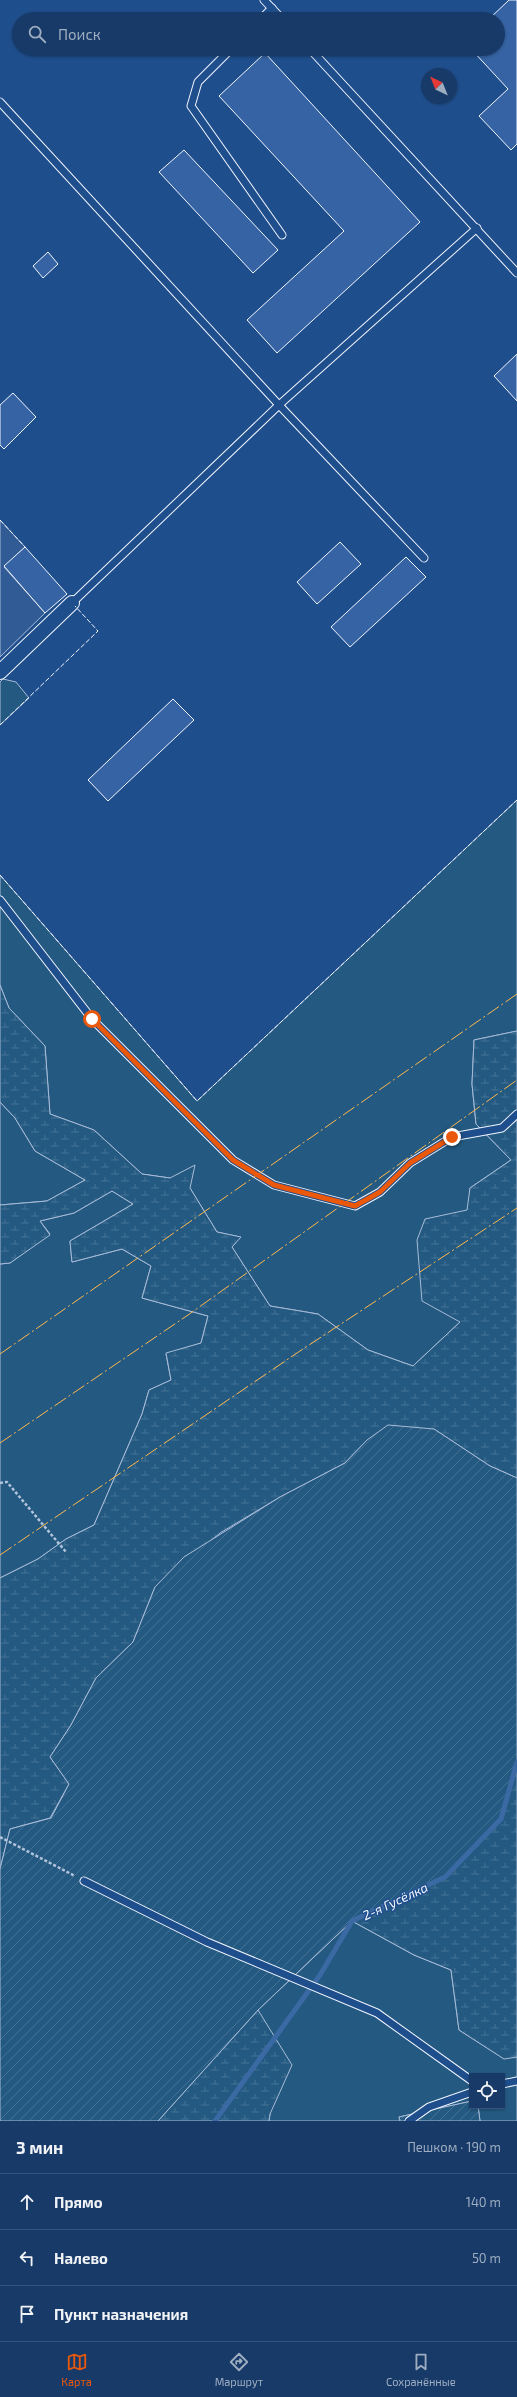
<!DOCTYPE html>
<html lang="ru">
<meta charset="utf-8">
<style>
:root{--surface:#173a69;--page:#20416f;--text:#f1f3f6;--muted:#9eadc0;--line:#36547d;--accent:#ea580c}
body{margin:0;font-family:"Exo 2",sans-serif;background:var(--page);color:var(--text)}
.controls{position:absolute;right:12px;bottom:12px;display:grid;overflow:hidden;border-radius:0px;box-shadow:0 1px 3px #0004}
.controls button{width:36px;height:36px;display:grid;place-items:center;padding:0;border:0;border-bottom:1px solid var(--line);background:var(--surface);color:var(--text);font:20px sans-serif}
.compass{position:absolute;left:421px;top:68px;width:36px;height:36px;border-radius:50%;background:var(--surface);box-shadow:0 1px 3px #0004;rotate:317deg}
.stop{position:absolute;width:12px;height:12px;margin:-9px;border:3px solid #ea580c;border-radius:50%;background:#fff}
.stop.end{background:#ea580c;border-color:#fff;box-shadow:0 1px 4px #0008}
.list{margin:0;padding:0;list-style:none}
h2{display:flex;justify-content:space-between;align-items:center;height:52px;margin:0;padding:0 16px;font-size:17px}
h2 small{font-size:13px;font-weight:400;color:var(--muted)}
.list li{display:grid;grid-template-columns:26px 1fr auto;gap:12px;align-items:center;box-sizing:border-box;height:56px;padding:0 16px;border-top:1px solid var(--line)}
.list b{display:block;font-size:15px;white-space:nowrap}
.list em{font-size:13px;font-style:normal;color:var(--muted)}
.icon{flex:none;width:22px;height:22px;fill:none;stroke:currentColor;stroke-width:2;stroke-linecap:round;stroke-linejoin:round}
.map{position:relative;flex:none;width:517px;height:2121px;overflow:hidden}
.search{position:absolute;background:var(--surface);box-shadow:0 1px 3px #0004;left:12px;right:12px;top:12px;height:44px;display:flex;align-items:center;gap:10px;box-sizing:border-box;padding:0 14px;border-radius:22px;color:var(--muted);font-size:15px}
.sheet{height:220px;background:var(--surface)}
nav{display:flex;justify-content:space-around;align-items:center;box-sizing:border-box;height:56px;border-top:1px solid var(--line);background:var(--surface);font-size:11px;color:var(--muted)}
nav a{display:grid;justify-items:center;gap:2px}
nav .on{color:var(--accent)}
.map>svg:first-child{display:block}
</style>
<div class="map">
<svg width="517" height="2121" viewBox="0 0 517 2121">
<defs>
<pattern id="wetland-marsh" width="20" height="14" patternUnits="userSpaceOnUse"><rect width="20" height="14" fill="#245a82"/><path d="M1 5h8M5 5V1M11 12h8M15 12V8" fill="none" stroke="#447295"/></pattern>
<pattern id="garden-furrows" width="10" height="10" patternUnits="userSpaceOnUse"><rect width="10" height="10" fill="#245a82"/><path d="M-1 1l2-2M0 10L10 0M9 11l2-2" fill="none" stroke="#447295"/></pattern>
</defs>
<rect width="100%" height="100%" fill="#1f4e8c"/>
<g fill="#245a82" stroke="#a8bbd7">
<path d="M 3,679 L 16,682 L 29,698 L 0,725 L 0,682 Z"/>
<path d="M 517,800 L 517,1031 L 474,1040 L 472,1084 L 476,1124 L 511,1160 L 470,1188 L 460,1322 L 413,1366 L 368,1350 L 318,1314 L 270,1306 L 232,1247 L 240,1237 L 217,1232 L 190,1188 L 170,1178 L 142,1174 L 94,1130 L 50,1114 L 45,1046 L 9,1008 L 0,985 L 0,875 L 197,1101 Z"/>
<path d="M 0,1102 L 15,1118 L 35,1151 L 85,1180 L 47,1201 L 0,1205 Z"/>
<path d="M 112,1191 L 133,1204 L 70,1241 L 72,1262 L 122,1249 L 151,1266 L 142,1298 L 208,1316 L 201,1343 L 166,1354 L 171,1380 L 149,1390 L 142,1414 L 94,1525 L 66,1539 L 38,1559 L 0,1578 L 0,1264 L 10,1263 L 50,1234 L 40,1221 L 74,1213 Z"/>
<path d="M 352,1921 L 414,1955 L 451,1970 L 459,2030 L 503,2058 L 517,2057 L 517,2121 L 480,2121 L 478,2106 L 502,2106 L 502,2076 L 472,2076 L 472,2101 L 399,2117 L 400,2121 L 269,2121 L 270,2114 L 258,2010 Z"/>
</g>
<g fill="url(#wetland-marsh)" stroke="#a8bbd7">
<path d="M 0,985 L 9,1008 L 45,1046 L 50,1114 L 94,1130 L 142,1174 L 170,1178 L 195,1165 L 190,1188 L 217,1232 L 241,1237 L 232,1247 L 270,1306 L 318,1314 L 368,1350 L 413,1366 L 460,1322 L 422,1301 L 417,1240 L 425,1219 L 467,1210 L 470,1188 L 511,1160 L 476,1124 L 472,1084 L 474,1040 L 517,1031 L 517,1478 L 490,1466 L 434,1429 L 367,1440 L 345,1463 L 280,1497 L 220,1533 L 155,1587 L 133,1642 L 96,1678 L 71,1725 L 50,1757 L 69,1784 L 50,1818 L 10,1829 L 0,1869 L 0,1578 L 38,1559 L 66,1539 L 94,1525 L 142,1414 L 149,1390 L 171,1380 L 166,1353 L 201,1343 L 208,1316 L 142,1298 L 151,1266 L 122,1249 L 72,1262 L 70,1241 L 133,1204 L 112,1191 L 74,1213 L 40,1221 L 50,1235 L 10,1263 L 0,1264 L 0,1205 L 47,1201 L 85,1180 L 35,1151 L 15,1118 L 0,1102 Z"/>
<path d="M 517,1762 L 517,2057 L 504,2059 L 459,2030 L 451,1970 L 414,1955 L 352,1921 L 445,1877 L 501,1819 Z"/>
<path d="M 258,2010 L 292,2065 L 270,2114 L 269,2121 L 158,2121 Z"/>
</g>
<g fill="url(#garden-furrows)" stroke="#a8bbd7">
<path d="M 388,1425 L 434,1429 L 490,1466 L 517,1478 L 517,1762 L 501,1819 L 445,1877 L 352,1921 L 258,2010 L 158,2121 L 0,2121 L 0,1869 L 10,1829 L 51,1818 L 69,1784 L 50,1757 L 71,1725 L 96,1678 L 133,1642 L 155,1587 L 184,1557 L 280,1497 L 345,1463 L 367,1440 Z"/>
<path d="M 472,2101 L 472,2106 L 478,2106 L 480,2121 L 400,2121 L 399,2117 Z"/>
</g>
<path fill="#305b95" stroke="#a8bbd7" d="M 0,520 L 25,547 L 4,567 L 45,613 L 0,657 Z"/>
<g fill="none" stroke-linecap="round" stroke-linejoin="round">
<path stroke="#3b69a3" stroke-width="5" d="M 215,2121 L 320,1975 L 352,1921 L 445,1877 L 501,1819 L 517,1762"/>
</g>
<g fill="#3563a3" stroke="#f2f6ff">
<path d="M 509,0 L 517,0 L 517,144 L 511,150 L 479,116 L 508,89 L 471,49 L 498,49 L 498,19 L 489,19 Z"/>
<path d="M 265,53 L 420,222 L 277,353 L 247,320 L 344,231 L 219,96 Z"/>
<path d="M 184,150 L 278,250 L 253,273 L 159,172 Z"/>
<path d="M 48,252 L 58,264 L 43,278 L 33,266 Z"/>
<path d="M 517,354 L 517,401 L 494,376 Z"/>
<path d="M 13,393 L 36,417 L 4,449 L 0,445 L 0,405 Z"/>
<path d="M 340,542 L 361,564 L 317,604 L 297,582 Z"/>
<path d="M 25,547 L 67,594 L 45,613 L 4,566 Z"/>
<path d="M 406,557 L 426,577 L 350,647 L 331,627 Z"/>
<path d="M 173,699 L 194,720 L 108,801 L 88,780 Z"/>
</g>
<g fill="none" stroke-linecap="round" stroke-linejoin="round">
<defs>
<g id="service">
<path d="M 264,0 L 282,19"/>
<path d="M 261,19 L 272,8"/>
<path d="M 231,49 L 198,82 L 191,106 L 282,235"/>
<path d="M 310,49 L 517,273"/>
<path d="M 0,102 L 279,405 L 424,558"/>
<path d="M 72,603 L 279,405 L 477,228"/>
<path d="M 0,900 L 92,1019 L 233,1160 L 274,1185 L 355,1206 L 380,1192 L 410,1163 L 452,1137 L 502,1128 L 517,1114"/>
<path d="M 84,1881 L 207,1942 L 377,2013 L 472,2081"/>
<path d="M 502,2084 L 517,2081"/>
<path d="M 409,2121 L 429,2107 L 472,2092"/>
</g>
<path id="minor" d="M 0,672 L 72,603"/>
</defs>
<use href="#service" stroke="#f2f6ff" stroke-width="9"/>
<use href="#minor" stroke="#f2f6ff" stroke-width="16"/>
<g stroke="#b3c4dc" stroke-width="2.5" stroke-dasharray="3 2" stroke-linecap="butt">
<path d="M 0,1483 L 7,1482 L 66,1552"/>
<path d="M 0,1837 L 75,1876"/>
</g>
<use href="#service" stroke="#1f4e8c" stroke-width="7"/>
<use href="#minor" stroke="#1f4e8c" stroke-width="14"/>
<g stroke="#f2f6ff" stroke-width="1" stroke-dasharray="5 2" stroke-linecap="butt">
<path d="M 0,520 L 26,548"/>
<path d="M 0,725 L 98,631 L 75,606"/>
<path d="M 0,875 L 197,1101 L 517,800"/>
</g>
<g stroke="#ffb74d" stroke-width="1" stroke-dasharray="14 3 2 3" stroke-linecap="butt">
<path d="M 0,1354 L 517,994"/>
<path d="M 0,1443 L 188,1315 L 517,1080"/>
<path d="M 0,1555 L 297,1353 L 517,1208"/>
</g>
</g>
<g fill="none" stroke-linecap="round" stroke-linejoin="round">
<path stroke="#ea580c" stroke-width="5" d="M 92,1019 L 233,1160 L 274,1185 L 355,1206 L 380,1192 L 410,1163 L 452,1137"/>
</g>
<g text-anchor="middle" stroke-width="3" stroke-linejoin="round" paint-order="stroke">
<g font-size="13" font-style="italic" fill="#f2f6ff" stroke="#1f4e8c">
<text transform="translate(395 1901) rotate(-25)" y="5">2-я Гусёлка</text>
</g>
</g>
</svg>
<div class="controls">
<button><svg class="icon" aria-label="locate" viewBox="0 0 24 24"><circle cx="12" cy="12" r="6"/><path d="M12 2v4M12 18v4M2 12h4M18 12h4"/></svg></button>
</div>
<svg class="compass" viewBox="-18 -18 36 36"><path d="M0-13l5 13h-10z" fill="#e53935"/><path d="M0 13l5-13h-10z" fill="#9eadc0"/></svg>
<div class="stop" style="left:92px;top:1019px"></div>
<div class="stop end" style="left:452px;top:1137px"></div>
<div class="search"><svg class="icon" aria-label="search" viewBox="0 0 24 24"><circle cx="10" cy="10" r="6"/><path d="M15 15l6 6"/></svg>Поиск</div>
</div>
<section class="sheet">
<h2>3 мин<small>Пешком · 190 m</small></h2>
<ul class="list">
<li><svg class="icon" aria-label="ahead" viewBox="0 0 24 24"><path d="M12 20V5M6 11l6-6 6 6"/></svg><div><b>Прямо</b></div><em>140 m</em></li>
<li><svg class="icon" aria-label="left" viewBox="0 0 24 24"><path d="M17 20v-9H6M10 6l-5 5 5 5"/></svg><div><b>Налево</b></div><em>50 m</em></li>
<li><svg class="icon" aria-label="arrive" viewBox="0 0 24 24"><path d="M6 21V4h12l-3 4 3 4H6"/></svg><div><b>Пункт назначения</b></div></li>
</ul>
</section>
<nav>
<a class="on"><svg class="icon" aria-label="map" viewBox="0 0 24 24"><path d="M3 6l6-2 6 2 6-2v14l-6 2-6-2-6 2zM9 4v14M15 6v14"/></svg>Карта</a>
<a><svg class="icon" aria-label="directions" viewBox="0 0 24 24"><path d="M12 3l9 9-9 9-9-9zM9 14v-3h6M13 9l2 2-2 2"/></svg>Маршрут</a>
<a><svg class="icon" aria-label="saved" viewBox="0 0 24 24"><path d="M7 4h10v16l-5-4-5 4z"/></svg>Сохранённые</a>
</nav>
